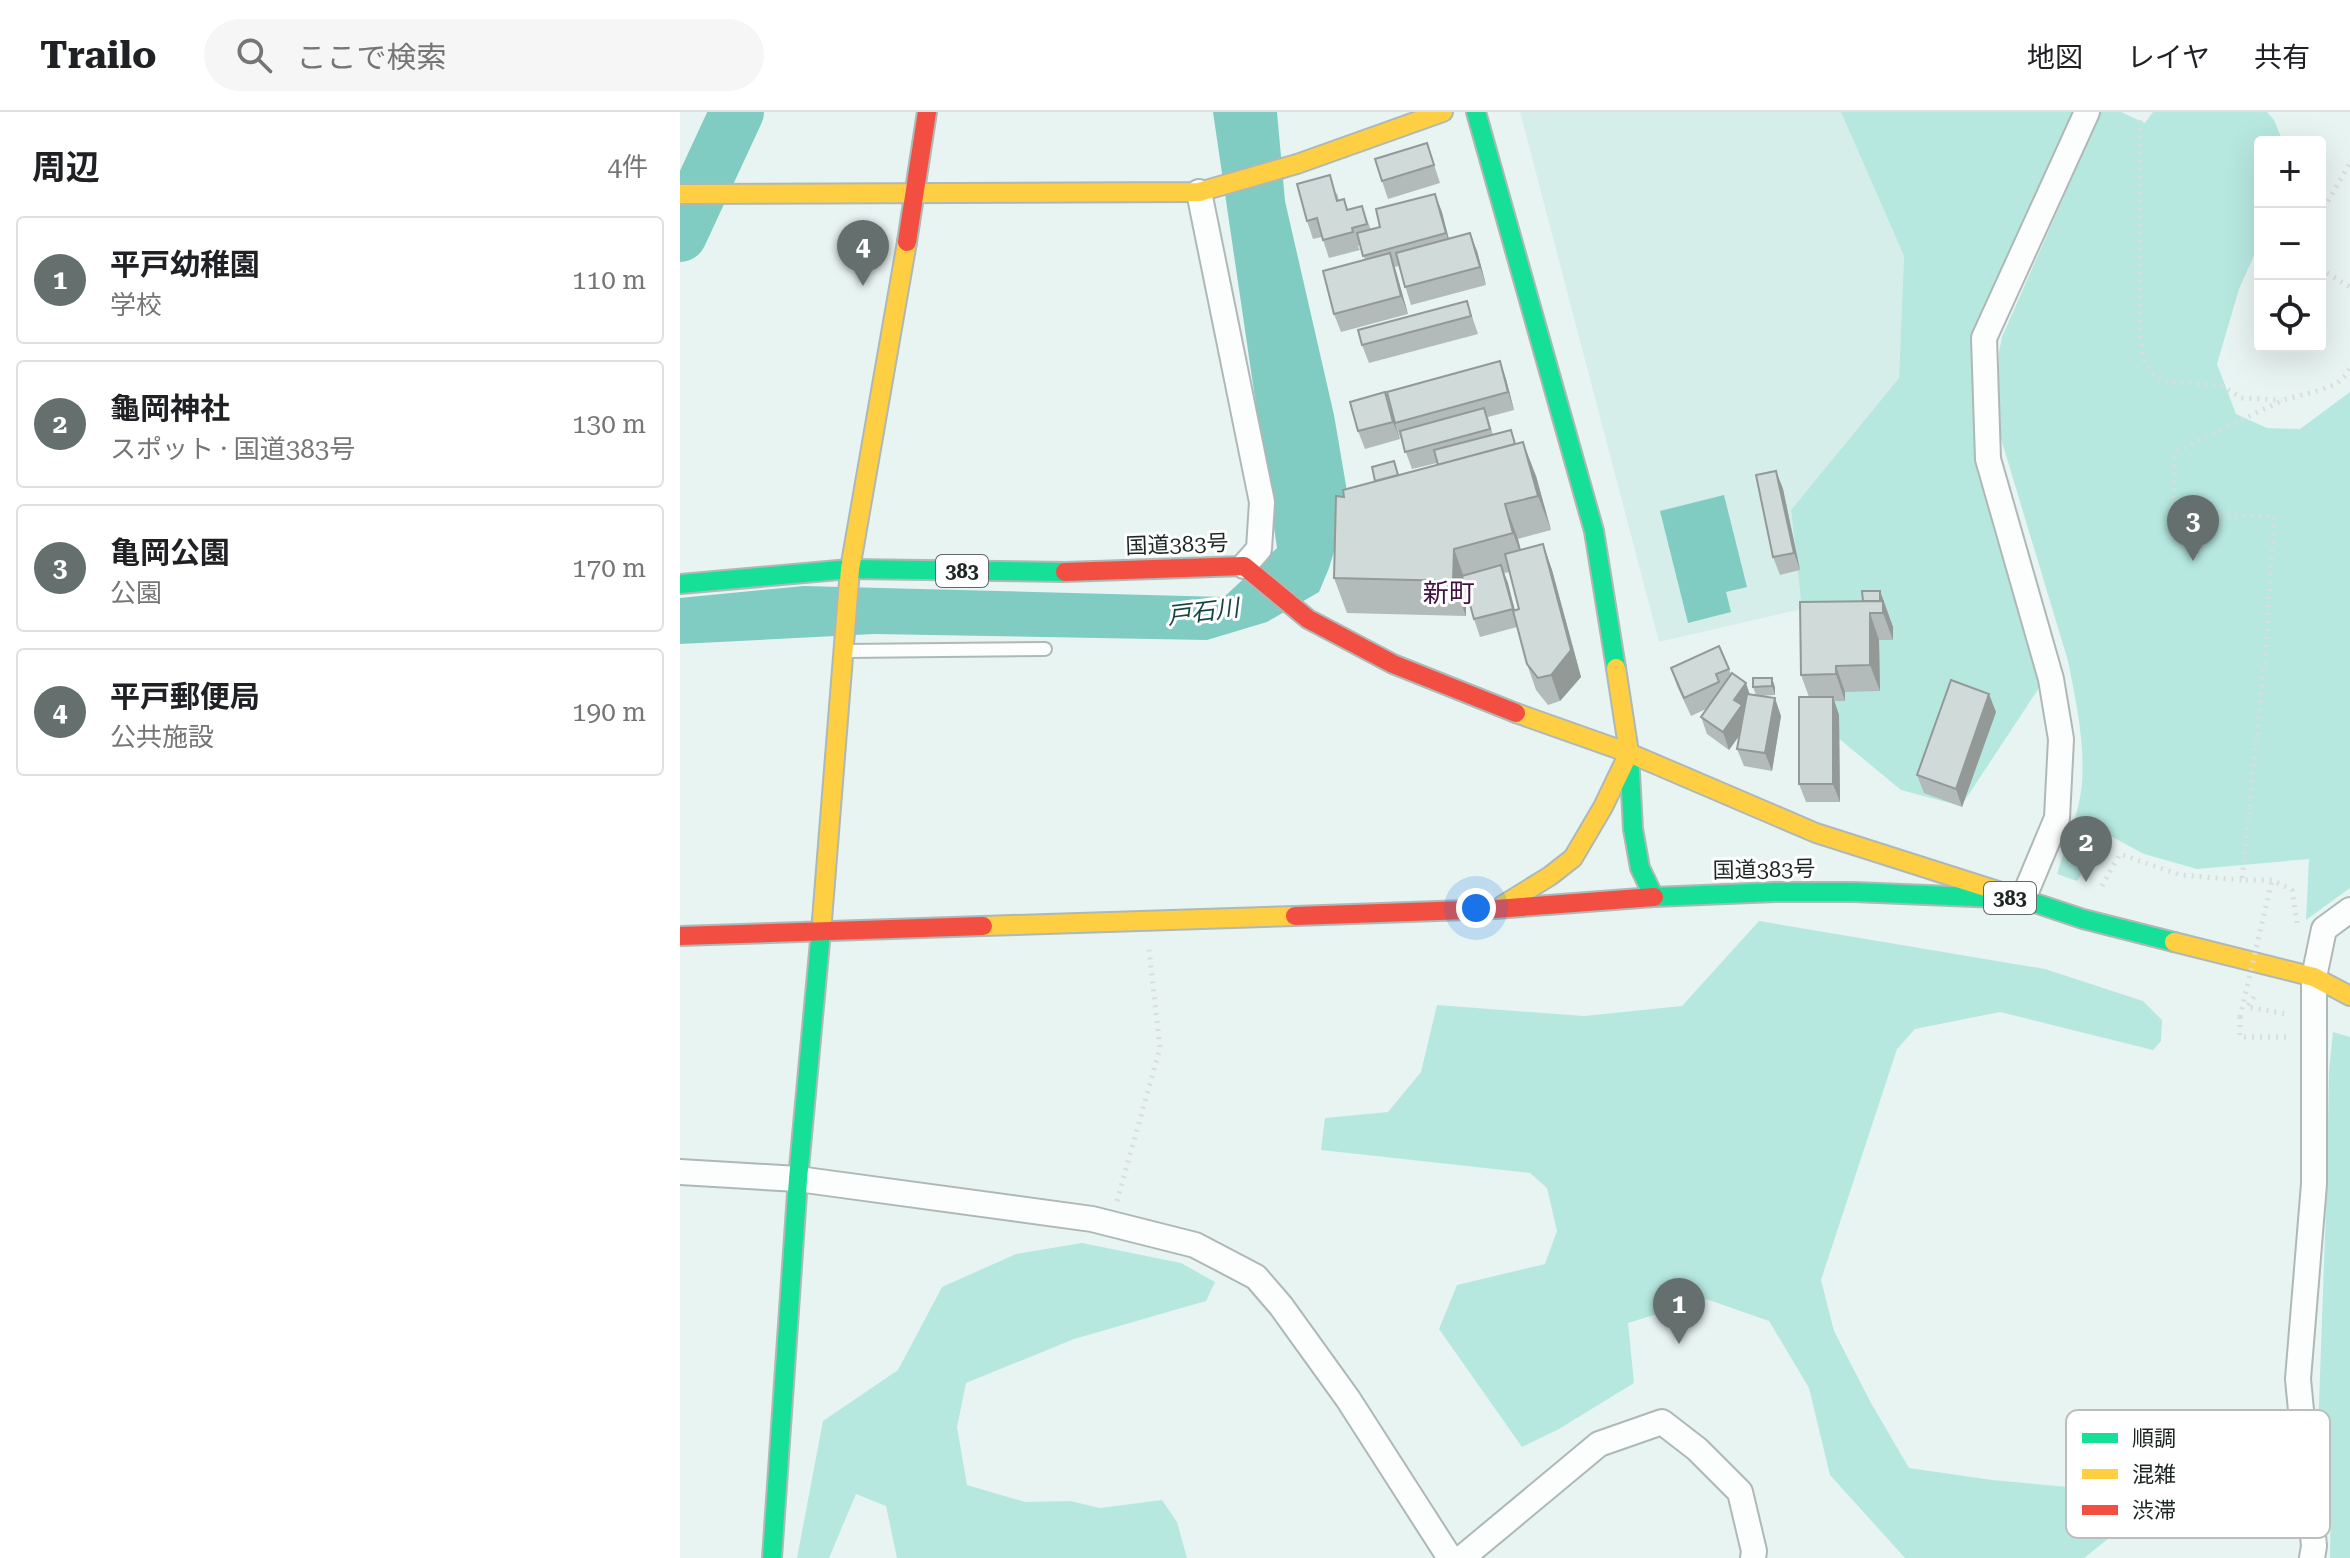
<!DOCTYPE html>
<html lang="ja">
<meta charset="utf-8">
<style>
:root{--surface:#fff;--page:#f6f6f6;--text:#202124;--muted:#757577;--line:#e0e0e0;--accent:#656f6d}
body{margin:0;font-family:"Roboto Serif","Noto Sans JP",serif;background:var(--page);color:var(--text)}
.controls{position:absolute;right:24px;top:24px;display:grid;overflow:hidden;border-radius:8px;box-shadow:0 8px 32px #0002}
.controls button{width:72px;height:72px;display:grid;place-items:center;padding:0;border:0;border-bottom:2px solid var(--line);background:var(--surface);color:var(--text);font:40px sans-serif}
.you{position:absolute;left:796px;top:796px;width:28px;height:28px;margin:-20px;border:6px solid #fff;border-radius:50%;background:#1a73e8;box-shadow:0 0 0 12px #1a73e833}
.badge{display:grid;place-items:center;width:52px;height:52px;border-radius:50%;background:var(--accent);color:#fff;font-size:26px;font-weight:700}
.pin{position:absolute;translate:-50% -66px;filter:drop-shadow(0 2px 4px #0008)}
.pin::after{content:'';position:absolute;top:42px;width:28px;height:24px;background:inherit;clip-path:polygon(0 0,100% 0,50% 100%)}
.list{margin:0;padding:0;list-style:none}
h2{display:flex;justify-content:space-between;align-items:center;height:104px;margin:0;padding:0 32px;font-size:34px}
h2 small{font-size:26px;font-weight:400;color:var(--muted)}
.list li{display:grid;grid-template-columns:52px 1fr auto;gap:24px;align-items:center;box-sizing:border-box;height:128px;margin:0 16px 16px;padding:0 16px;border:2px solid var(--line);border-radius:8px}
.list b{display:block;font-size:30px;white-space:nowrap}
.list p{margin:0;font-size:26px;white-space:nowrap;color:var(--muted)}
.list em{font-size:26px;font-style:normal;color:var(--muted)}
.icon{flex:none;width:44px;height:44px;fill:none;stroke:currentColor;stroke-width:2;stroke-linecap:round;stroke-linejoin:round}
.map{position:relative;flex:none;width:1670px;height:1446px;overflow:hidden}
header{display:flex;align-items:center;gap:48px;box-sizing:border-box;height:112px;padding:0 40px;background:var(--surface);border-bottom:2px solid var(--line)}
header strong{font-size:38px}
nav{display:flex;gap:44px;margin-inline-start:auto;font-size:28px}
.search{width:560px;height:72px;background:var(--page);display:flex;align-items:center;gap:20px;box-sizing:border-box;padding:0 28px;border-radius:44px;color:var(--muted);font-size:30px}
main{display:flex}
aside{flex:1;background:var(--surface)}
.map>svg:first-child{display:block}
</style>
<header>
<strong>Trailo</strong>
<div class="search"><svg class="icon" aria-label="search" viewBox="0 0 24 24"><circle cx="10" cy="10" r="6"/><path d="M15 15l6 6"/></svg>ここで検索</div>
<nav><a>地図</a><a>レイヤ</a><a>共有</a></nav>
</header>
<main>
<aside>
<h2>周辺<small>4件</small></h2>
<ul class="list">
<li><span class="badge">1</span><div><b>平戸幼稚園</b><p>学校</p></div><em>110 m</em></li>
<li><span class="badge">2</span><div><b>龜岡神社</b><p>スポット · 国道383号</p></div><em>130 m</em></li>
<li><span class="badge">3</span><div><b>亀岡公園</b><p>公園</p></div><em>170 m</em></li>
<li><span class="badge">4</span><div><b>平戸郵便局</b><p>公共施設</p></div><em>190 m</em></li>
</ul>
</aside>
<div class="map">
<svg width="1670" height="1446" viewBox="0 0 1670 1446">
<rect width="100%" height="100%" fill="#e8f4f2"/>
<path fill="#d6eeea" d="M 840,0 L 1161,0 L 1224,144 L 1219,266 L 1111,398 L 1122,497 L 979,530 Z"/>
<g fill="#b6e8e0">
<path d="M 1161,0 L 1394,0 L 1294,222 L 1361,573 L 1281,694 L 1221,678 L 1134,606 L 1111,398 L 1219,266 L 1224,144 Z"/>
<path d="M 1421,0 L 1441,0 L 1465,11 L 1473,0 L 1587,0 L 1594,8 L 1603,30 L 1580,30 L 1580,130 L 1559,177 L 1537,252 L 1556,302 L 1587,316 L 1620,317 L 1670,280 L 1670,776 L 1626,808 L 1629,747 L 1517,757 L 1464,742 L 1427,722 L 1397,769 L 1377,762 C 1386,733 1399,702 1402,672 C 1405,631 1396,589 1388,549 L 1319,320 L 1319,240 L 1322,225 Z"/>
<path d="M 1079,809 L 1365,857 L 1463,889 L 1482,908 L 1481,929 L 1473,938 L 1320,900 L 1235,917 L 1217,937 L 1141,1168 L 1154,1219 L 1191,1291 L 1229,1356 L 1312,1368 L 1388,1375 L 1566,1337 L 1624,1311 L 1638,1319 L 1647,1068 L 1649,959 L 1653,920 L 1670,925 L 1670,1446 L 1650,1446 L 1651,1374 L 1621,1351 L 1595,1362 L 1433,1423 L 1404,1446 L 1225,1446 L 1150,1363 L 1129,1276 L 1089,1209 L 1026,1187 L 948,1211 L 954,1271 L 879,1317 L 842,1335 L 759,1217 L 777,1173 L 865,1152 L 877,1119 L 867,1076 L 850,1061 L 641,1038 L 645,1006 L 708,1000 L 741,960 L 757,893 L 904,904 L 1002,894 Z"/>
<path d="M 402,1131 L 501,1151 L 535,1170 L 526,1189 L 394,1227 L 286,1271 L 277,1315 L 287,1373 L 345,1390 L 390,1389 L 420,1396 L 482,1388 L 497,1410 L 507,1446 L 217,1446 L 206,1394 L 176,1382 L 149,1446 L 117,1446 L 143,1309 L 218,1258 L 262,1175 L 336,1142 Z"/>
</g>
<g fill="#80ccc2">
<path d="M 533,0 L 597,0 L 605,89 L 654,303 L 669,391 L 649,456 L 639,480 L 587,510 L 527,528 L 194,522 L 0,532 L 0,486 L 124,474 L 544,485 L 597,436 Z"/>
<path d="M 1044,383 L 1067,475 L 1046,480 L 1051,500 L 1008,511 L 980,399 Z"/>
</g>
<g fill="none" stroke-linecap="round" stroke-linejoin="round">
<path stroke="#80ccc2" stroke-width="54" d="M 0,123 L 57,0"/>
<defs>
<path id="lane" d="M 165,539 L 365,537"/>
<g id="street">
<path d="M 519,80 L 582,390 L 579,437 L 564,454"/>
<path d="M 1343,787 L 1377,706 L 1381,627 L 1371,567 L 1308,347 L 1304,226 L 1407,0"/>
<path d="M 0,1060 L 118,1067 L 412,1107 L 515,1133 L 576,1165 L 601,1194 L 668,1287 L 770,1446"/>
<path d="M 782,1446 L 919,1332 L 982,1310 L 1017,1337 L 1060,1380 L 1074,1439 L 1073,1446"/>
<path d="M 1632,1446 L 1634,1434 L 1618,1267 L 1634,1072 L 1634,865 L 1644,817 L 1670,798"/>
</g>
<g id="fast">
<path d="M 796,0 L 914,419 L 936,556"/>
<path d="M 0,472 L 170,457 L 385,460"/>
<path d="M 949,641 L 953,717 L 960,756 L 974,785 L 1096,780 L 1174,780 L 1343,787 L 1403,807 L 1494,830"/>
<path d="M 92,1446 L 118,1067 L 142,808"/>
</g>
<g id="slow">
<path d="M 0,82 L 519,80 L 617,52 L 763,0"/>
<path d="M 836,601 L 949,641 L 1136,721 L 1343,787"/>
<path d="M 823,793 L 870,764 L 893,746 L 923,695 L 949,641 L 936,556"/>
<path d="M 142,808 L 170,457 L 227,130"/>
<path d="M 303,814 L 615,804"/>
<path d="M 1494,830 L 1634,865 L 1670,884"/>
</g>
<g id="jam">
<path d="M 227,130 L 247,0"/>
<path d="M 385,460 L 564,454 L 628,507 L 713,552 L 836,601"/>
<path d="M 615,804 L 815,797 L 974,785"/>
<path d="M 0,824 L 303,814"/>
</g>
</defs>
<use href="#lane" stroke="#aeb8b6" stroke-width="16"/>
<use href="#street" stroke="#aeb8b6" stroke-width="28"/>
<use href="#fast" stroke="#aeb8b6" stroke-width="22"/>
<use href="#slow" stroke="#aeb8b6" stroke-width="22"/>
<use href="#jam" stroke="#aeb8b6" stroke-width="22"/>
<g stroke="#d9dddc" stroke-width="5" stroke-dasharray="2 6" stroke-linecap="butt">
<path d="M 1460,8 L 1460,222 L 1463,245 L 1470,259 L 1484,270 L 1541,273 L 1561,286 L 1602,288"/>
<path d="M 1640,103 L 1670,51"/>
<path d="M 1640,157 L 1670,175"/>
<path d="M 1422,774 L 1440,742 L 1500,763 L 1562,768"/>
<path d="M 1617,811 L 1612,778 L 1592,768 L 1562,768 L 1587,524 L 1594,404 L 1493,402 L 1495,340 L 1603,288 L 1641,278 L 1656,272 L 1667,262 L 1670,256"/>
<path d="M 1574,885 L 1567,895 L 1607,902"/>
<path d="M 1560,905 L 1560,925 L 1609,925"/>
<path d="M 437,1089 L 480,936 L 469,838"/>
</g>
<use href="#lane" stroke="#fcfdfd" stroke-width="12"/>
<use href="#street" stroke="#fcfdfd" stroke-width="24"/>
<use href="#fast" stroke="#16e098" stroke-width="18"/>
<use href="#slow" stroke="#ffcf43" stroke-width="18"/>
<use href="#jam" stroke="#f24e42" stroke-width="18"/>
<path stroke="#d9dddc" stroke-width="5" stroke-dasharray="2 6" stroke-linecap="butt" d="M 1560,905 L 1592,768"/>
</g>
<g fill="#b3bbba" fill-rule="evenodd">
<path d="M 747,31 L 760,71 L 708,87 L 702,69 Z"/>
<path d="M 657,81 L 659,89 L 664,87 L 668,98 L 682,94 L 691,118 L 700,115 L 755,82 L 769,127 L 797,139 L 806,173 L 731,193 L 719,154 L 714,155 L 728,202 L 661,220 L 654,202 L 685,148 L 680,133 L 678,134 L 680,138 L 649,146 L 642,125 L 633,127 L 627,109 Z"/>
<path d="M 787,189 L 798,222 L 689,251 L 682,233 Z"/>
<path d="M 820,249 L 826,267 L 834,298 L 808,305 L 813,323 L 836,331 L 856,364 L 871,418 L 838,427 L 841,438 L 863,432 L 872,458 L 901,565 L 880,589 L 868,593 L 856,578 L 847,552 L 837,515 L 800,525 L 794,507 L 786,480 L 786,504 L 667,501 L 654,466 L 664,385 L 695,369 L 758,353 L 757,351 L 732,357 L 715,311 ZM 830,460 L 839,497 L 835,498 L 824,461 Z"/>
<path d="M 705,280 L 720,327 L 685,337 L 678,319 Z"/>
<path d="M 1096,359 L 1103,377 L 1120,458 L 1100,463 L 1093,445 Z"/>
<path d="M 1200,479 L 1213,515 L 1213,528 L 1199,528 L 1200,579 L 1165,580 L 1165,589 L 1154,589 L 1159,603 L 1160,690 L 1126,690 L 1119,672 L 1129,585 L 1121,563 L 1183,489 Z"/>
<path d="M 1039,534 L 1051,562 L 1070,582 L 1076,583 L 1073,575 L 1095,575 L 1095,583 L 1080,584 L 1101,604 L 1092,659 L 1064,654 L 1057,637 L 1060,623 L 1049,638 L 1027,622 L 1021,605 L 1026,597 L 1011,604 L 997,574 L 991,556 Z"/>
<path d="M 1316,600 L 1282,695 L 1244,681 L 1237,663 Z"/>
</g>
<g fill="#929997">
<path d="M 755,82 L 762,100 L 772,139 L 766,121 Z"/>
<path d="M 790,121 L 797,139 L 806,173 L 800,155 Z"/>
<path d="M 710,141 L 716,159 L 728,202 L 721,184 Z"/>
<path d="M 820,249 L 826,267 L 834,298 L 828,280 Z"/>
<path d="M 705,280 L 711,298 L 720,327 L 713,310 Z"/>
<path d="M 843,330 L 856,364 L 871,418 L 858,384 Z"/>
<path d="M 1096,359 L 1103,377 L 1120,458 L 1114,441 Z"/>
<path d="M 825,392 L 838,427 L 845,455 L 833,421 Z"/>
<path d="M 863,432 L 872,458 L 901,565 L 880,589 L 871,563 Z"/>
<path d="M 774,437 L 786,471 L 786,504 L 773,469 Z"/>
<path d="M 821,453 L 828,471 L 839,515 L 833,497 Z"/>
<path d="M 1200,479 L 1213,515 L 1213,528 L 1203,501 L 1201,501 Z"/>
<path d="M 1190,501 L 1199,528 L 1200,579 L 1190,553 Z"/>
<path d="M 1156,554 L 1165,580 L 1165,589 L 1156,562 Z"/>
<path d="M 1092,566 L 1095,575 L 1095,583 L 1092,574 Z"/>
<path d="M 1066,571 L 1072,589 L 1068,611 L 1049,638 L 1043,620 L 1054,588 Z"/>
<path d="M 1309,582 L 1316,600 L 1282,695 L 1276,677 Z"/>
<path d="M 1153,585 L 1159,603 L 1160,690 L 1153,672 Z"/>
<path d="M 1095,586 L 1101,604 L 1092,659 L 1085,641 Z"/>
</g>
<g fill="#d0dad8" stroke="#929997" stroke-width="2">
<path d="M 747,31 L 754,53 L 702,69 L 695,47 Z"/>
<path d="M 650,63 L 657,89 L 664,87 L 667,98 L 682,94 L 687,112 L 672,116 L 673,120 L 643,128 L 637,106 L 627,109 L 617,72 Z"/>
<path d="M 755,82 L 766,121 L 683,144 L 677,121 L 700,115 L 696,97 Z"/>
<path d="M 790,121 L 800,155 L 725,175 L 716,141 Z"/>
<path d="M 710,141 L 721,184 L 654,202 L 643,159 Z"/>
<path d="M 787,189 L 791,204 L 682,233 L 678,218 Z"/>
<path d="M 820,249 L 828,280 L 715,311 L 707,280 Z"/>
<path d="M 705,280 L 713,310 L 678,319 L 670,290 Z"/>
<path d="M 804,296 L 810,317 L 725,340 L 720,319 Z"/>
<path d="M 831,318 L 835,332 L 758,353 L 754,338 Z"/>
<path d="M 843,330 L 858,384 L 825,392 L 833,421 L 774,437 L 773,469 L 654,466 L 656,384 L 664,385 L 663,378 Z"/>
<path d="M 714,349 L 718,363 L 695,369 L 692,355 Z"/>
<path d="M 1096,359 L 1114,441 L 1093,445 L 1076,363 Z"/>
<path d="M 863,432 L 891,538 L 871,563 L 858,566 L 847,552 L 833,499 L 839,497 L 825,442 Z"/>
<path d="M 821,453 L 833,497 L 794,507 L 782,464 Z"/>
<path d="M 1182,479 L 1200,479 L 1200,489 L 1183,489 Z"/>
<path d="M 1203,489 L 1203,501 L 1190,501 L 1190,553 L 1156,554 L 1156,562 L 1121,563 L 1120,490 Z"/>
<path d="M 1039,534 L 1049,557 L 1036,562 L 1039,570 L 1004,586 L 991,556 Z"/>
<path d="M 1052,561 L 1066,571 L 1054,588 L 1062,593 L 1043,620 L 1021,605 Z"/>
<path d="M 1073,566 L 1092,566 L 1092,574 L 1073,575 Z"/>
<path d="M 1271,568 L 1309,582 L 1276,677 L 1237,663 Z"/>
<path d="M 1067,582 L 1095,586 L 1085,641 L 1057,637 Z"/>
<rect x="1119" y="585" width="34" height="87"/>
</g>
<g text-anchor="middle" stroke-width="6" stroke-linejoin="round" paint-order="stroke">
<g fill="#fff" stroke="#626866" stroke-width="2">
<rect x="256" y="443" width="52" height="32" rx="6"/>
<rect x="1304" y="770" width="52" height="32" rx="6"/>
</g>
<g font-size="20" font-weight="bold" fill="#1e2725">
<text x="282" y="466">383</text>
<text x="1330" y="793">383</text>
</g>
<g font-size="22" fill="#1e2725" stroke="#fff">
<text transform="translate(497 432) rotate(-2)" y="8">国道383号</text>
<text transform="translate(1084 757) rotate(-1)" y="8">国道383号</text>
</g>
<g font-size="24" font-style="italic" fill="#174640" stroke="#fff">
<text transform="translate(523 500) rotate(-7)" y="8">戸石川</text>
</g>
<g font-size="26" fill="#411142" stroke="#fff">
<text x="769" y="490">新町</text>
</g>
</g>
<rect x="1386" y="1298" width="264" height="128" rx="12" fill="#fff" stroke="#bcbebe" stroke-width="2"/>
<rect x="1402" y="1321" width="36" height="10" fill="#16e098"/>
<rect x="1402" y="1357" width="36" height="10" fill="#ffcf43"/>
<rect x="1402" y="1393" width="36" height="10" fill="#f24e42"/>
<g font-size="22" fill="#1e2725">
<text x="1452" y="1334">順調</text>
<text x="1452" y="1370">混雑</text>
<text x="1452" y="1406">渋滞</text>
</g>
</svg>
<div class="controls">
<button>+</button>
<button>−</button>
<button><svg class="icon" aria-label="locate" viewBox="0 0 24 24"><circle cx="12" cy="12" r="6"/><path d="M12 2v4M12 18v4M2 12h4M18 12h4"/></svg></button>
</div>
<div class="you"></div>
<div class="pin badge" style="left:999px;top:1232px">1</div>
<div class="pin badge" style="left:1406px;top:770px">2</div>
<div class="pin badge" style="left:1513px;top:449px">3</div>
<div class="pin badge" style="left:183px;top:174px">4</div>
</div>
</main>
